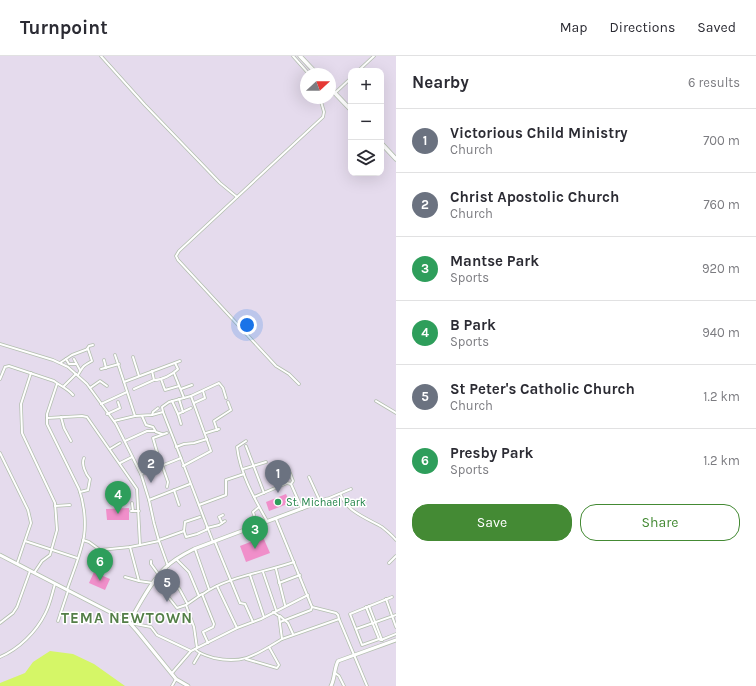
<!DOCTYPE html>
<meta charset="utf-8">
<style>
:root{--surface:#fff;--page:#f2f2f3;--text:#2b2b33;--muted:#7c7c81;--line:#e1e1e2;--accent:#448a34}
body{margin:0;font-family:Karla,sans-serif;background:var(--page);color:var(--text)}
.controls{position:absolute;right:12px;top:12px;display:grid;overflow:hidden;border-radius:8px;box-shadow:0 4px 16px #0002}
.controls button{width:36px;height:36px;display:grid;place-items:center;padding:0;border:0;border-bottom:1px solid var(--line);background:var(--surface);color:var(--text);font:20px sans-serif}
.compass{position:absolute;left:300px;top:12px;width:36px;height:36px;border-radius:50%;background:var(--surface);box-shadow:0 4px 16px #0002;rotate:69deg}
.you{position:absolute;left:247px;top:269px;width:14px;height:14px;margin:-10px;border:3px solid #fff;border-radius:50%;background:#1a73e8;box-shadow:0 0 0 6px #1a73e833}
.badge{display:grid;place-items:center;width:26px;height:26px;border-radius:50%;background:var(--accent);color:#fff;font-size:13px;font-weight:700}
.pin{position:absolute;translate:-50% -33px;filter:drop-shadow(0 1px 2px #0008)}
.pin::after{content:'';position:absolute;top:21px;width:14px;height:12px;background:inherit;clip-path:polygon(0 0,100% 0,50% 100%)}
.list{margin:0;padding:0;list-style:none}
h2{display:flex;justify-content:space-between;align-items:center;height:52px;margin:0;padding:0 16px;font-size:17px}
h2 small{font-size:13px;font-weight:400;color:var(--muted)}
.list li{display:grid;grid-template-columns:26px 1fr auto;gap:12px;align-items:center;box-sizing:border-box;height:64px;padding:0 16px;border-top:1px solid var(--line)}
.list b{display:block;font-size:15px;white-space:nowrap}
.list p{margin:0;font-size:13px;white-space:nowrap;color:var(--muted)}
.list em{font-size:13px;font-style:normal;color:var(--muted)}
.actions{display:flex;gap:8px;padding:12px 16px}
.actions a{flex:1;padding:9px 0;border:1px solid var(--accent);border-radius:16px;text-align:center;font-size:14px;color:var(--accent)}
.actions .main{background:var(--accent);color:#fff}
.icon{flex:none;width:22px;height:22px;fill:none;stroke:currentColor;stroke-width:2;stroke-linecap:round;stroke-linejoin:round}
.map{position:relative;flex:none;width:396px;height:630px;overflow:hidden}
header{display:flex;align-items:center;gap:24px;box-sizing:border-box;height:56px;padding:0 20px;background:var(--surface);border-bottom:1px solid var(--line)}
header strong{font-size:19px}
nav{display:flex;gap:22px;margin-inline-start:auto;font-size:14px}
main{display:flex}
aside{flex:1;background:var(--surface)}
.map>svg:first-child{display:block}
</style>
<header>
<strong>Turnpoint</strong>
<nav><a>Map</a><a>Directions</a><a>Saved</a></nav>
</header>
<main>
<div class="map">
<svg width="396" height="630" viewBox="0 0 396 630">
<rect width="100%" height="100%" fill="#e5dbed"/>
<g fill="#f08fca">
<path d="M 286,438 L 290,447 L 269,455 L 266,446 Z"/>
<path d="M 129,452 L 129,464 L 107,464 L 106,453 Z"/>
<path d="M 263,481 L 270,497 L 246,506 L 240,490 Z"/>
<path d="M 94,516 L 110,523 L 105,534 L 89,527 Z"/>
</g>
<path fill="#d5f667" d="M 50,595 L 73,598 L 94,608 L 125,630 L 0,630 L 0,627 L 25,617 L 33,606 Z"/>
<g fill="none" stroke-linecap="round" stroke-linejoin="round">
<defs>
<g id="minor">
<path d="M 101,0 L 145,49 L 220,127 L 237,141"/>
<path d="M 293,0 L 309,18"/>
<path d="M 358,15 L 374,0"/>
<path d="M 335,37 L 351,22"/>
<path d="M 0,288 L 53,304 L 68,311 L 87,328 L 116,368 L 141,418 L 149,444 L 154,467 L 159,485 L 140,489"/>
<path d="M 87,293 L 89,290 L 93,289"/>
<path d="M 115,299 L 124,326"/>
<path d="M 133,301 L 139,320"/>
<path d="M 66,303 L 69,308 L 76,308"/>
<path d="M 74,303 L 80,314"/>
<path d="M 104,304 L 106,312"/>
<path d="M 60,307 L 72,299 L 88,293 L 92,305 C 83,310 83,310 78,319"/>
<path d="M 101,313 L 119,308"/>
<path d="M 31,317 L 21,348 L 22,377 L 55,447 L 57,474 L 50,499 L 42,505 L 34,517"/>
<path d="M 174,317 L 184,342"/>
<path d="M 0,323 L 5,311 L 9,310 L 54,325 C 60,330 67,332 73,339"/>
<path d="M 161,323 L 165,334 L 179,330"/>
<path d="M 154,324 C 162,324 172,319 178,313 L 175,307"/>
<path d="M 57,328 L 47,358 L 47,368 L 79,433 C 85,450 87,473 82,489 C 78,505 72,519 67,534"/>
<path d="M 299,328 L 289,318 L 276,310 L 178,204 L 176,200 L 179,195 L 323,61 L 324,56 L 320,42"/>
<path d="M 64,330 L 76,318"/>
<path d="M 90,332 L 100,325 L 107,330"/>
<path d="M 134,333 L 154,324 L 152,315"/>
<path d="M 181,333 L 192,329"/>
<path d="M 179,343 L 183,356"/>
<path d="M 172,345 L 178,358 L 191,352"/>
<path d="M 376,345 L 396,357"/>
<path d="M 194,347 L 205,342 L 203,335"/>
<path d="M 101,348 L 127,336"/>
<path d="M 107,358 L 120,352 L 118,346"/>
<path d="M 178,358 L 181,368"/>
<path d="M 152,359 L 153,356 L 158,352"/>
<path d="M 135,360 L 152,359 L 163,356"/>
<path d="M 142,360 L 146,369 L 153,371 L 156,376 L 162,378"/>
<path d="M 61,361 L 64,372 L 71,385"/>
<path d="M 47,362 L 82,360 L 87,361 L 137,433 L 140,489 L 130,491 L 100,494 L 89,486 L 83,484"/>
<path d="M 114,365 L 135,360 L 124,326 L 180,305"/>
<path d="M 217,374 L 214,365 L 231,354 L 228,346"/>
<path d="M 206,377 L 219,373"/>
<path d="M 125,385 L 147,375 L 155,375"/>
<path d="M 246,385 L 237,391 C 240,417 254,442 267,465"/>
<path d="M 246,390 L 264,437"/>
<path d="M 176,391 L 184,388 L 194,387 L 207,383"/>
<path d="M 110,393 L 120,387"/>
<path d="M 0,397 L 28,454 L 31,467 L 17,508"/>
<path d="M 181,402 L 163,356 L 162,351 L 169,346 L 191,340 L 219,327 L 223,332 L 226,342"/>
<path d="M 120,407 L 132,401"/>
<path d="M 162,409 L 168,426 L 167,431"/>
<path d="M 161,410 L 153,382 L 167,377"/>
<path d="M 183,410 L 211,395 L 191,340"/>
<path d="M 288,412 L 293,425 L 291,428"/>
<path d="M 243,413 L 266,406"/>
<path d="M 141,418 L 181,402 L 213,486"/>
<path d="M 309,421 L 320,445"/>
<path d="M 291,428 L 302,453"/>
<path d="M 174,434 L 179,449"/>
<path d="M 80,436 L 88,434 L 90,423 C 86,419 81,408 84,402"/>
<path d="M 341,439 C 346,455 368,463 382,471 C 387,475 392,479 396,484"/>
<path d="M 254,441 L 287,427 L 291,428"/>
<path d="M 327,443 L 351,433"/>
<path d="M 149,444 L 190,428"/>
<path d="M 132,447 L 133,455"/>
<path d="M 199,449 L 226,439 L 226,424 L 244,418"/>
<path d="M 55,450 L 70,449"/>
<path d="M 131,455 L 139,455"/>
<path d="M 254,459 L 253,456 L 259,451"/>
<path d="M 276,463 L 312,551"/>
<path d="M 222,467 L 219,461 L 223,459"/>
<path d="M 207,472 L 219,469 L 225,465"/>
<path d="M 184,475 L 185,466 L 200,461"/>
<path d="M 159,484 L 184,475 L 186,481 L 197,478 L 208,473"/>
<path d="M 25,485 L 77,502"/>
<path d="M 159,485 L 168,510"/>
<path d="M 215,486 L 240,547 L 245,548 L 253,566"/>
<path d="M 130,491 L 139,525"/>
<path d="M 195,493 L 209,533"/>
<path d="M 176,503 L 189,516 L 199,540 L 202,538 L 214,568 L 213,571 L 203,576 L 208,587"/>
<path d="M 151,505 L 151,508 L 159,519"/>
<path d="M 389,507 L 396,500"/>
<path d="M 165,512 L 180,534 L 187,547"/>
<path d="M 276,513 L 285,549"/>
<path d="M 263,516 L 276,554"/>
<path d="M 250,519 L 264,561"/>
<path d="M 125,521 L 139,525 L 153,527"/>
<path d="M 279,527 L 300,519"/>
<path d="M 217,530 L 237,572"/>
<path d="M 162,533 L 177,552 L 186,549 L 199,540"/>
<path d="M 203,538 C 226,521 266,516 294,506"/>
<path d="M 386,543 L 396,571"/>
<path d="M 369,550 L 382,584"/>
<path d="M 312,551 L 336,557 L 338,559 L 339,563"/>
<path d="M 366,551 L 379,583 L 381,584 L 396,578"/>
<path d="M 280,560 L 288,567 L 293,578"/>
<path d="M 58,565 L 68,535"/>
<path d="M 280,566 L 311,554 L 312,551"/>
<path d="M 0,567 L 13,557 L 17,551 L 30,515"/>
<path d="M 130,567 L 151,571 L 157,579 L 191,595"/>
<path d="M 356,573 L 396,559"/>
<path d="M 282,583 L 339,563 L 367,630"/>
<path d="M 382,584 L 379,583 L 362,589 L 350,558 L 392,541"/>
<path d="M 197,592 L 237,572 L 261,563 L 308,539"/>
<path d="M 195,593 C 199,598 207,600 214,602 C 244,609 257,598 282,583 L 279,560 L 273,556"/>
<path d="M 0,601 C 19,593 36,576 45,558 C 50,549 52,538 55,528"/>
<path d="M 246,603 L 277,612 L 279,609 L 269,591"/>
<path d="M 194,607 L 200,597"/>
<path d="M 172,617 L 191,595 L 197,592 L 194,571 L 186,549"/>
<path d="M 335,617 L 339,620 L 344,630"/>
<path d="M 172,630 L 176,623"/>
</g>
<g id="tertiary">
<path d="M 0,499 L 129,566 L 137,575 L 176,623 L 188,630"/>
<path d="M 129,566 C 140,548 150,527 165,512 C 174,503 184,498 194,493 L 327,443"/>
<path d="M 331,630 C 335,622 334,613 338,605 L 396,584"/>
</g>
<g id="secondary">
<path d="M 300,0 L 317,18"/>
<path d="M 330,32 L 351,54"/>
<path d="M 381,87 L 396,103"/>
</g>
</defs>
<use href="#minor" stroke="#b3bfaf" stroke-width="3.5"/>
<use href="#tertiary" stroke="#b3bfaf" stroke-width="4.5"/>
<use href="#secondary" stroke="#b3bfaf" stroke-width="5"/>
<use href="#minor" stroke="#fff" stroke-width="2"/>
<use href="#tertiary" stroke="#fff" stroke-width="3"/>
<use href="#secondary" stroke="#fff" stroke-width="3.5"/>
</g>
<circle fill="#2e9e5b" stroke="#fff" stroke-width="1.5" cx="278" cy="446" r="4"/>
<g text-anchor="middle" stroke-width="3" stroke-linejoin="round" paint-order="stroke">
<g font-size="11" fill="#27864d" stroke="#fff" text-anchor="start">
<text x="286" y="450">St. Michael Park</text>
</g>
<g font-size="15" font-weight="bold" letter-spacing="1" fill="#537e47" stroke="#fff">
<text x="127" y="567">TEMA NEWTOWN</text>
</g>
</g>
</svg>
<div class="controls">
<button>+</button>
<button>−</button>
<button><svg class="icon" aria-label="layers" viewBox="0 0 24 24"><path d="M12 4l9 5-9 5-9-5zM3 14l9 5 9-5"/></svg></button>
</div>
<svg class="compass" viewBox="-18 -18 36 36"><path d="M0-13l5 13h-10z" fill="#e53935"/><path d="M0 13l5-13h-10z" fill="#7c7c81"/></svg>
<div class="you"></div>
<div class="pin badge" style="left:278px;top:437px;background:#6b7280">1</div>
<div class="pin badge" style="left:151px;top:427px;background:#6b7280">2</div>
<div class="pin badge" style="left:255px;top:493px;background:#2e9e5b">3</div>
<div class="pin badge" style="left:118px;top:458px;background:#2e9e5b">4</div>
<div class="pin badge" style="left:167px;top:546px;background:#6b7280">5</div>
<div class="pin badge" style="left:100px;top:525px;background:#2e9e5b">6</div>
</div>
<aside>
<h2>Nearby<small>6 results</small></h2>
<ul class="list">
<li><span class="badge" style="background:#6b7280">1</span><div><b>Victorious Child Ministry</b><p>Church</p></div><em>700 m</em></li>
<li><span class="badge" style="background:#6b7280">2</span><div><b>Christ Apostolic Church</b><p>Church</p></div><em>760 m</em></li>
<li><span class="badge" style="background:#2e9e5b">3</span><div><b>Mantse Park</b><p>Sports</p></div><em>920 m</em></li>
<li><span class="badge" style="background:#2e9e5b">4</span><div><b>B Park</b><p>Sports</p></div><em>940 m</em></li>
<li><span class="badge" style="background:#6b7280">5</span><div><b>St Peter's Catholic Church</b><p>Church</p></div><em>1.2 km</em></li>
<li><span class="badge" style="background:#2e9e5b">6</span><div><b>Presby Park</b><p>Sports</p></div><em>1.2 km</em></li>
</ul>
<div class="actions"><a class="main">Save</a><a>Share</a></div>
</aside>
</main>
